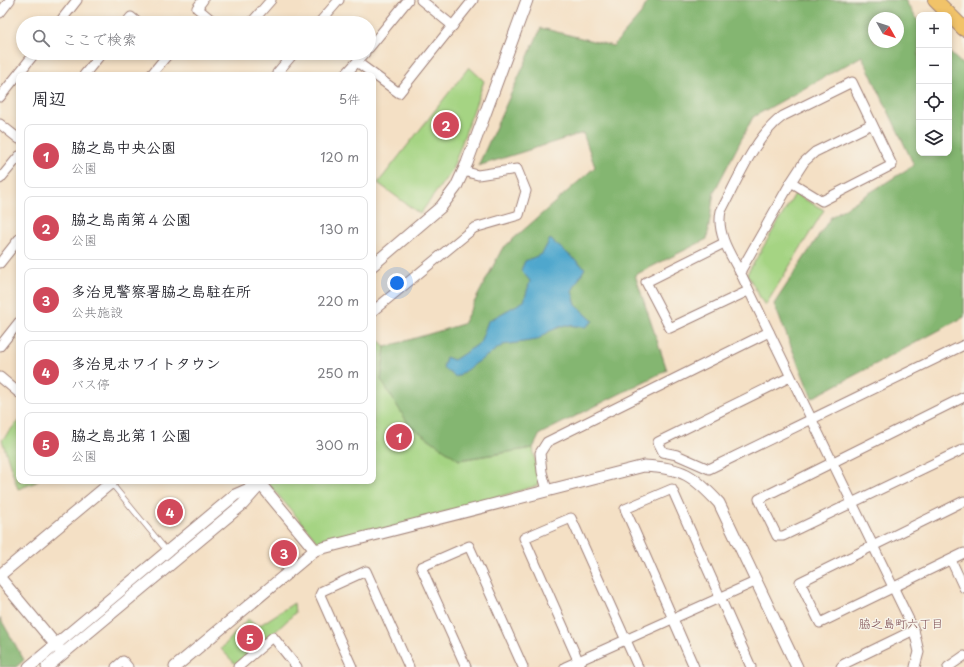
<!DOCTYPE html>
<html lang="ja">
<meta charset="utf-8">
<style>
:root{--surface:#fff;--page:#f7f7f7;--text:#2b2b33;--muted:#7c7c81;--line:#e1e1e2;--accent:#d1495b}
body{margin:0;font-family:"Playpen Sans","Klee One",sans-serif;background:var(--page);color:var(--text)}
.controls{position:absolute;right:12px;top:12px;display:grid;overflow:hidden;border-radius:8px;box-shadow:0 2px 6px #0003}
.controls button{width:36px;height:36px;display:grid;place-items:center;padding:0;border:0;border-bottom:1px solid var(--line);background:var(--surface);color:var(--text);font:20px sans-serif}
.compass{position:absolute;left:868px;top:12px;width:36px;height:36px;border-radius:50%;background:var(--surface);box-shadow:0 2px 6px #0003;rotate:129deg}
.you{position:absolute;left:397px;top:283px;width:14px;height:14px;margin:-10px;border:3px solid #fff;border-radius:50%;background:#1a73e8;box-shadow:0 0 0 6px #1a73e833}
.badge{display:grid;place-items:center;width:26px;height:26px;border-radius:50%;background:var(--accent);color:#fff;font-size:13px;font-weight:700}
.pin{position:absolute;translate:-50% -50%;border:2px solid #fff;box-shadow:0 1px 4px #0006}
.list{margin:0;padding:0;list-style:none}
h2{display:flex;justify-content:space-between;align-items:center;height:52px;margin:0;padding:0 16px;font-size:17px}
h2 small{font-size:13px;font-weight:400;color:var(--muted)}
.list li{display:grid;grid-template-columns:26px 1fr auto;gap:12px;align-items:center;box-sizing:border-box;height:64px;margin:0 8px 8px;padding:0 8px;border:1px solid var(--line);border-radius:8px}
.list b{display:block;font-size:15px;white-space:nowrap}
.list p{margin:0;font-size:13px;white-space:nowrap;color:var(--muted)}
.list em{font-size:13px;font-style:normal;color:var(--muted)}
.icon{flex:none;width:22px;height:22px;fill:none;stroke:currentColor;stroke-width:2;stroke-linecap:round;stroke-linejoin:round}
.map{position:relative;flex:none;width:964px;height:667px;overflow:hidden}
.search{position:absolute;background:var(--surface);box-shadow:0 2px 6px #0003;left:16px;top:16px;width:360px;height:44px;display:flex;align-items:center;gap:10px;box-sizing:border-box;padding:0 14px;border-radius:22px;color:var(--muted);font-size:15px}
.panel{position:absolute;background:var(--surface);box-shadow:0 2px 6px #0003;left:16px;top:72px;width:360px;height:412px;border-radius:8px}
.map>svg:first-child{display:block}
</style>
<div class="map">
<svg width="964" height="667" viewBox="0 0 964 667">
<rect width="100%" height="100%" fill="#f7f3e8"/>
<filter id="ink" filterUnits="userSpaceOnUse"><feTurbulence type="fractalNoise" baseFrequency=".025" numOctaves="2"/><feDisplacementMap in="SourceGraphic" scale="8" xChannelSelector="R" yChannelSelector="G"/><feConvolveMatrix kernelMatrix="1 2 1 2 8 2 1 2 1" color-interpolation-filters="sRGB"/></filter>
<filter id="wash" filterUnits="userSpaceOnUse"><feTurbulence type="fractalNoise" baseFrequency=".012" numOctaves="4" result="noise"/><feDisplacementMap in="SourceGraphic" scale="16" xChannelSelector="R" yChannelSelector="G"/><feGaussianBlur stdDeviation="0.9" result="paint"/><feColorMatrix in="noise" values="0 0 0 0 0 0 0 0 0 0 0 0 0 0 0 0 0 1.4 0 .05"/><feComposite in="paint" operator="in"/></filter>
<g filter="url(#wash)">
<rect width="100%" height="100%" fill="#f4e0c5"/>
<g fill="#a5d483" stroke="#787a57">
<path d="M 469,67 L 484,81 L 452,170 L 420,214 L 378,183 Z"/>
<path d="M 795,194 L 824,210 L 765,306 L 747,274 Z"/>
<path d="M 373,334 L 385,347 L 381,380 L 459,460 L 533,448 L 539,485 L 328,546 L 320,544 L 266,481 L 373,481 Z"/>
<path d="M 19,420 L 19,481 L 39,481 L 18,489 L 2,440 Z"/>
<path d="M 294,603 L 295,613 L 238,667 L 221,649 L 248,619 L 257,627 Z"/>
</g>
<g fill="#84b671" stroke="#676a4e" fill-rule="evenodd">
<path d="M 648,0 L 905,0 L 919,23 L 919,153 L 949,153 L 949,52 L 964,66 L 964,317 L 812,398 L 774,304 L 831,217 L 914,165 L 862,56 L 753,117 L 714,192 L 707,239 L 635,275 L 667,370 L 540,434 L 533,448 L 459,460 L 409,425 L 381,380 L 385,347 L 463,324 L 502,249 L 595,167 L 583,133 L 478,166 L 541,28 L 613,46 L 641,14 ZM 874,18 L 898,18 L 898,42 L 874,42 Z"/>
<path d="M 0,618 L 24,660 L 16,667 L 0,667 Z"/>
</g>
<path fill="#50a7cd" stroke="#4d637c" d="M 550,239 L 585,268 L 572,291 L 576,305 L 593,321 L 586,327 L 565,325 L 550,331 L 537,340 L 503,345 L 456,377 L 443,368 L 446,357 L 454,360 L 480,343 L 488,321 L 524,301 L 530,281 L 521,270 L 525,261 L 542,254 Z"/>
</g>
<g filter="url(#ink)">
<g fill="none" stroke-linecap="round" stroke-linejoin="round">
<defs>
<path id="service" d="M 111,483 L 167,551"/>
<g id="minor">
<path d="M 203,0 L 197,8 L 215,23"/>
<path d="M 421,0 L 453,26"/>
<path d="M 0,13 L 10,0"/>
<path d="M 59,23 L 77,0"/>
<path d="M 126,23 L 131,17 L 138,23"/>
<path d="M 251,23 L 271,0"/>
<path d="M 319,23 L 339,0"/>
<path d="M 369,48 L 408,0"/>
<path d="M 357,62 L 399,93 L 473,0"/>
<path d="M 84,75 L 102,53"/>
<path d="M 151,75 L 169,53"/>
<path d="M 280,75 L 277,73 L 294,53"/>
<path d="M 345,75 L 365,53"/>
<path d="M 852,82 L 892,165 L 822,201 L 791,182 L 740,272 C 730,254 716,233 721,211 C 737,181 755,136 783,116 Z"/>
<path d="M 0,97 L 35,53"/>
<path d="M 0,124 L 19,139"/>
<path d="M 0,179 L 19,156"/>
<path d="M 791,182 L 804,162 L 815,152 L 872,124"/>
<path d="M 724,243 L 646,282 L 670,328 L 748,291"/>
<path d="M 0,263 L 19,239"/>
<path d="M 740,272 L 914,630 L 919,652 L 915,667"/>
<path d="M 373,311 L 474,228 L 519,215 L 526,191 L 517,169 L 478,175 L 463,171"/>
<path d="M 0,346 L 19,322"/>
<path d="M 0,377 L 19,393"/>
<path d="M 790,377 L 658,442 L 663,452 L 677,455 L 709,469 L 964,345"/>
<path d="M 964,397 L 759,499 L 777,536 L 783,536 L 964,449"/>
<path d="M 547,490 L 542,472 L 540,453 L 547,442 L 769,332"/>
<path d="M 964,501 L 800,582 L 820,623 L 964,553"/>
<path d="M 951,560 L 964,588"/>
<path d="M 116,667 L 123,661 L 128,667"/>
<path d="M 238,667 L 273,637 L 297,667"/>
<path d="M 352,667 L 320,595 L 322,591 L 366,571 L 409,667"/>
<path d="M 466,667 L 421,567 L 469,546 L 523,667"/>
<path d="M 565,667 L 757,581"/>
<path d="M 581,667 L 524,538 L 571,518 L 638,667"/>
<path d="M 694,667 L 625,509 L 672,489 L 751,667"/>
<path d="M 841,667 L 844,664 L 914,630"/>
<path d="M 948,667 L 964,656"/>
</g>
<g id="tertiary">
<path d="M 373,265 L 441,207 L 456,187 L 467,163 L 527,0"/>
<path d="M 258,481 L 315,550"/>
<path d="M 0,575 L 113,481"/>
<path d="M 0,578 L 60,650"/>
<path d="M 29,667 L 235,495 L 260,484"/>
<path d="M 47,667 L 243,504 L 259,486"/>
<path d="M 175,667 L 315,550 L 644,466 C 683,468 693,475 719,503 L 797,667"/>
</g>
<path id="primary" d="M 935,0 L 964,29"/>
</defs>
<use href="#service" stroke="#9f8078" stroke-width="6"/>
<use href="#minor" stroke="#9f8078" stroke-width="11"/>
<use href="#tertiary" stroke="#9f8078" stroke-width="13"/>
<use href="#primary" stroke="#9f8078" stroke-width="16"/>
<use href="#service" stroke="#fff" stroke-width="4.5"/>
<use href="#minor" stroke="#fff" stroke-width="9"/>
<use href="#tertiary" stroke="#fff" stroke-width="11"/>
<use href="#primary" stroke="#f1c369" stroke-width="14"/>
</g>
</g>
<g text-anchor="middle" stroke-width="3" stroke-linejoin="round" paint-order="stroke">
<g font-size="12" fill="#815257" stroke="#f7f3e8">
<text x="901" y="628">脇之島町六丁目</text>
</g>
</g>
</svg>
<div class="controls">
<button>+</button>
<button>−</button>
<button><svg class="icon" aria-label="locate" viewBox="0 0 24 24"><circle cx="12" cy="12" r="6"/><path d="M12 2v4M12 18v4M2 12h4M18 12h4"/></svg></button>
<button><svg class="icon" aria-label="layers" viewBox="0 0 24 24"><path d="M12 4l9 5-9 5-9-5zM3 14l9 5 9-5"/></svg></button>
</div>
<svg class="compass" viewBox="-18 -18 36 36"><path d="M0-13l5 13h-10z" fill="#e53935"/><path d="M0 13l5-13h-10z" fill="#7c7c81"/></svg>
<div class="you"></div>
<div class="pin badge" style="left:399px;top:437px">1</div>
<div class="pin badge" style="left:446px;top:125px">2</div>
<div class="pin badge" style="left:284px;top:553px">3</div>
<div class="pin badge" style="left:170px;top:512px">4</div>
<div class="pin badge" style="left:250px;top:638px">5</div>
<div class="search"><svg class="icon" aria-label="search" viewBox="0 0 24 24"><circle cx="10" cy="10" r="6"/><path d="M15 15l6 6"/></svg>ここで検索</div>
<section class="panel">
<h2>周辺<small>5件</small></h2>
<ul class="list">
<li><span class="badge">1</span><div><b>脇之島中央公園</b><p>公園</p></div><em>120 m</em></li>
<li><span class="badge">2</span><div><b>脇之島南第４公園</b><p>公園</p></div><em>130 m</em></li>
<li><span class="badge">3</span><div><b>多治見警察署脇之島駐在所</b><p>公共施設</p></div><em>220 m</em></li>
<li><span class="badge">4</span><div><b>多治見ホワイトタウン</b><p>バス停</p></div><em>250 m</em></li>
<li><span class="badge">5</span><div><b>脇之島北第１公園</b><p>公園</p></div><em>300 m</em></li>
</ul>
</section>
</div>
